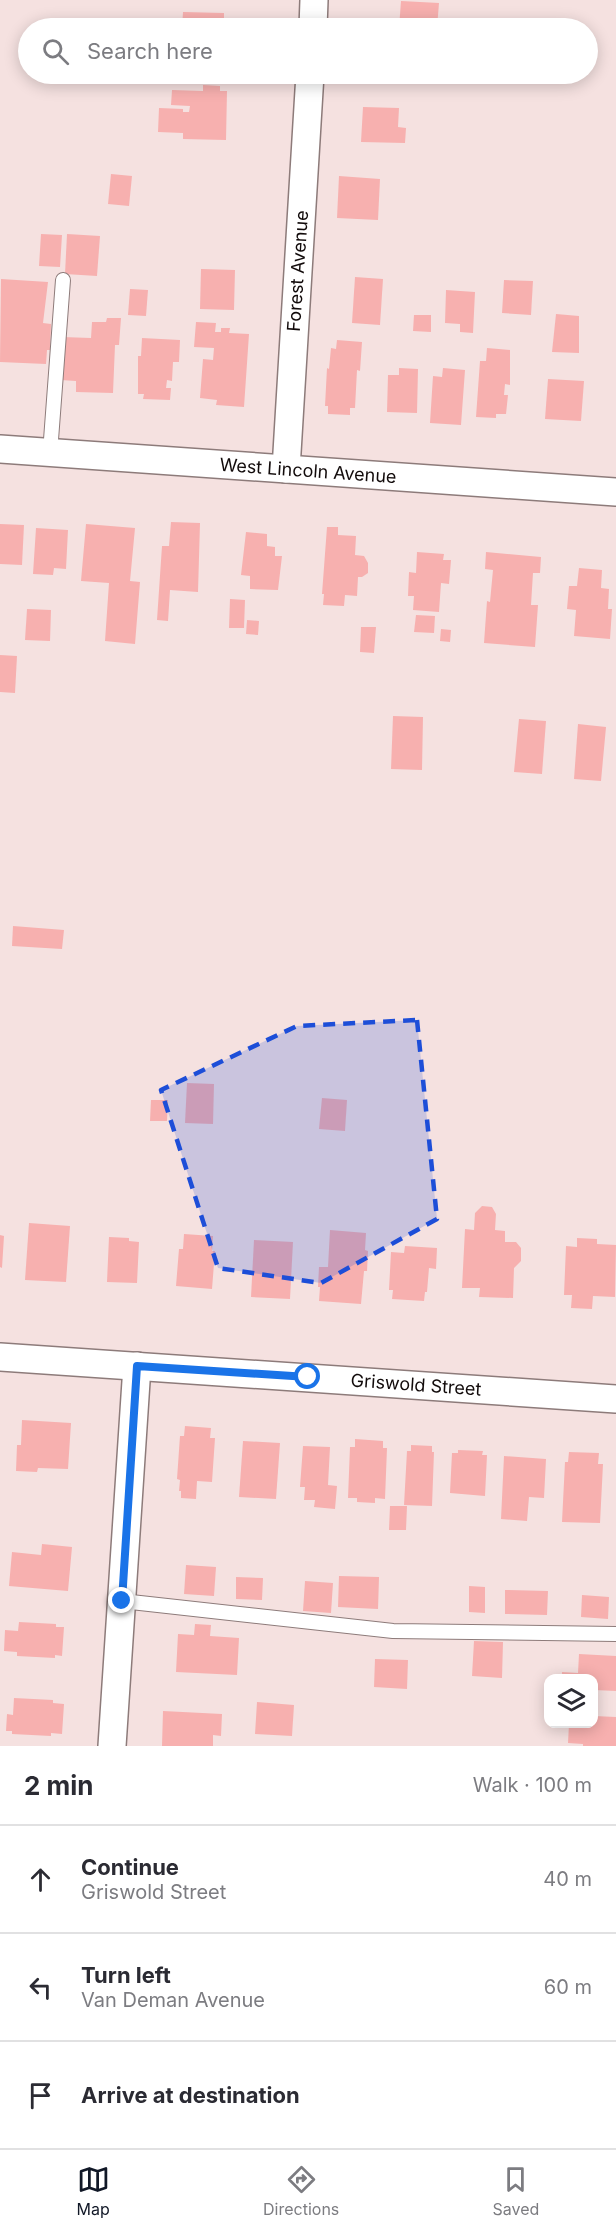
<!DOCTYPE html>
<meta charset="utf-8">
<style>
:root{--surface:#fff;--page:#f7f7f7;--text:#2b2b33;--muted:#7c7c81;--line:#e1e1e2;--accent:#111827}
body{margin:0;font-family:Inter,sans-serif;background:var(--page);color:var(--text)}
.controls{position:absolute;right:18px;bottom:18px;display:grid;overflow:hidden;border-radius:12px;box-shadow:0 3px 15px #0003}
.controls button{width:54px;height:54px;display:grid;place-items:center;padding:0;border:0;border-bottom:2px solid var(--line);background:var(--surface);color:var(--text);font:30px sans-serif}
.stop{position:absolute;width:18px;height:18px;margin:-14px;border:4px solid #1a73e8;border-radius:50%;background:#fff}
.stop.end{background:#1a73e8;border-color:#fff;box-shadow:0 2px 6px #0008}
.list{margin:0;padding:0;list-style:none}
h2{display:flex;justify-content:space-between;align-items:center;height:78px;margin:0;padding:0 24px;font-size:26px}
h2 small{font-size:20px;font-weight:400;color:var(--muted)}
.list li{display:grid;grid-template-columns:39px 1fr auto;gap:18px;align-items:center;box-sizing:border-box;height:108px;padding:0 24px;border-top:2px solid var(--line)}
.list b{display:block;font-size:22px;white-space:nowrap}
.list p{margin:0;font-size:20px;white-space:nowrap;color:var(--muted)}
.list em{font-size:20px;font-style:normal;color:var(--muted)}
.icon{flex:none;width:33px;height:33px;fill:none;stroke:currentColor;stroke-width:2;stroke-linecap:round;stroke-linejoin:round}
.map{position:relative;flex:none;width:616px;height:1746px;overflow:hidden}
.search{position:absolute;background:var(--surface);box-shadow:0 3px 15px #0003;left:18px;right:18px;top:18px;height:66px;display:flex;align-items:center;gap:15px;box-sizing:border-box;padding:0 21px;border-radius:33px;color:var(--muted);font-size:22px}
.sheet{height:402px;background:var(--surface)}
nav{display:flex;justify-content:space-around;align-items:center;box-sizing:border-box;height:84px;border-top:2px solid var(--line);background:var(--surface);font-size:16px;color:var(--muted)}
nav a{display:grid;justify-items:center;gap:3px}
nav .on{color:var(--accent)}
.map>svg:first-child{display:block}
</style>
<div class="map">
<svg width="616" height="1746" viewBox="0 0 616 1746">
<rect width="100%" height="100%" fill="#f5e1e0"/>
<g fill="#f7b0af">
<path d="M 401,1 L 439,3 L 437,28 L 399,28 Z"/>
<path d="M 183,12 L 224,13 L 224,24 L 233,24 L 233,28 L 182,28 Z"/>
<path d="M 396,74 L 438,74 L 437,82 L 396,79 Z"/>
<path d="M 203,85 L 220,86 L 220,91 L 227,91 L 226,140 L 183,139 L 183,133 L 158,132 L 159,108 L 183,109 L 183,112 L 189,112 L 190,106 L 171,105 L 172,90 L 203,91 Z"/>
<path d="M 363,107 L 399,108 L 398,127 L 406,128 L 405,143 L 361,142 Z"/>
<path d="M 111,174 L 132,176 L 129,206 L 108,204 Z"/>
<path d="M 339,176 L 380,179 L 378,220 L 337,218 Z"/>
<path d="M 41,234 L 62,235 L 60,267 L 39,266 Z"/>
<path d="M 67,234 L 100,236 L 97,276 L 65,274 Z"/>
<path d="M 201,269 L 235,270 L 234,310 L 200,309 Z"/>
<path d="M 355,277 L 383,279 L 380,325 L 352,323 Z"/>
<path d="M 1,279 L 48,282 L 43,323 L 51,324 L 50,350 L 47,350 L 46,364 L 0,362 Z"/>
<path d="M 504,280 L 533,281 L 531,315 L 502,313 Z"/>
<path d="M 130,289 L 148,290 L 146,316 L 128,315 Z"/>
<path d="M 446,290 L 475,292 L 473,333 L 460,332 L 460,324 L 445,323 Z"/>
<path d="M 556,314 L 579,316 L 579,353 L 552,352 Z"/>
<path d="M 414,315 L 431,315 L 431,332 L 413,331 Z"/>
<path d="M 107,318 L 121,318 L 119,345 L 115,345 L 113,393 L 76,392 L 76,381 L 61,380 L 62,337 L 91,338 L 92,322 L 106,322 Z"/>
<path d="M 196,322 L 216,323 L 215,332 L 221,332 L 221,328 L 230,328 L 229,333 L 249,334 L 244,407 L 216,405 L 217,400 L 200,398 L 203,359 L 213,360 L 214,348 L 194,347 Z"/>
<path d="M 142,338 L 180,340 L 179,362 L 173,362 L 172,381 L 167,380 L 166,388 L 171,388 L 170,400 L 143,399 L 144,394 L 138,394 L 138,356 L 141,356 Z"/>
<path d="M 337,340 L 362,342 L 360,371 L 357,370 L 355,408 L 350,408 L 350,415 L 328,414 L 328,406 L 325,406 L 327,368 L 329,369 L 331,348 L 336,349 Z"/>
<path d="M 487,348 L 510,350 L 510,385 L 505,384 L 504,395 L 508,395 L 506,414 L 496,414 L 496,418 L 476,417 L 480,361 L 486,361 Z"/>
<path d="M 399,368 L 418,369 L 417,413 L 387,412 L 388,375 L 399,375 Z"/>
<path d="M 443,368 L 465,370 L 461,425 L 430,423 L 433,376 L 442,377 Z"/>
<path d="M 548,379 L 584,381 L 581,421 L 545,419 Z"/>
<path d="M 171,522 L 200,523 L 198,592 L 170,590 L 168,621 L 157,620 L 162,546 L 169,546 Z"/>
<path d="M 0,524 L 24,525 L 22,565 L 0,564 Z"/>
<path d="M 86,524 L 135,528 L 130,581 L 140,582 L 135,644 L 105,641 L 109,583 L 81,581 Z"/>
<path d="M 327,527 L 338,527 L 338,535 L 356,536 L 355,555 L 364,556 L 368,563 L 368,573 L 362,577 L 358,577 L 357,596 L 345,595 L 344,606 L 323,605 L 324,594 L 322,594 Z"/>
<path d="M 36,528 L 68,530 L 66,569 L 54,568 L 53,575 L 33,574 Z"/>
<path d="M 246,532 L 267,534 L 267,546 L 275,547 L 275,556 L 282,556 L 278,590 L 250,589 L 250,576 L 241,575 Z"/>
<path d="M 417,552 L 444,554 L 443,560 L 451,560 L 449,584 L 441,583 L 439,612 L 413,610 L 414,596 L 408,596 L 409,572 L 416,573 Z"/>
<path d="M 486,552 L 541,557 L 540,573 L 533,573 L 531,605 L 538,605 L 535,647 L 484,643 L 487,601 L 490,602 L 493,570 L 485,569 Z"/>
<path d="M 579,568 L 602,570 L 601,588 L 609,589 L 608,609 L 612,609 L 610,639 L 574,636 L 576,610 L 567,609 L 569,586 L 577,586 Z"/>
<path d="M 230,599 L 245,600 L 244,628 L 229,628 Z"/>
<path d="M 27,609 L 51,610 L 50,641 L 25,640 Z"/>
<path d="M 416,615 L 435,616 L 434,633 L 414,632 Z"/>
<path d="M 247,620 L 259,621 L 258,635 L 246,634 Z"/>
<path d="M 361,627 L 376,627 L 374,653 L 360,652 Z"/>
<path d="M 441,629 L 451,630 L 450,642 L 440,641 Z"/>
<path d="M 0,655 L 17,656 L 15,693 L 0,692 Z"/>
<path d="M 393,716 L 423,717 L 422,770 L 391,769 Z"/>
<path d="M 519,719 L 546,721 L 542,774 L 514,772 Z"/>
<path d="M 578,724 L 606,727 L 601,781 L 574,779 Z"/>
<path d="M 13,926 L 64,930 L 62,949 L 12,946 Z"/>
<path d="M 187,1083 L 214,1084 L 213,1124 L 185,1123 Z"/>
<path d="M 322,1098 L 347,1100 L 345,1131 L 319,1129 Z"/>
<path d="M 151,1100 L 168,1100 L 167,1121 L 150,1121 Z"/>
<path d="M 482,1206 L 492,1207 L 496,1214 L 495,1230 L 505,1231 L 505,1242 L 516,1242 L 521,1248 L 521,1261 L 514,1268 L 513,1298 L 479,1297 L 480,1288 L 462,1288 L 465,1229 L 474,1230 L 475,1213 Z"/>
<path d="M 29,1223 L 70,1226 L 66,1282 L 25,1280 Z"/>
<path d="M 330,1230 L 366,1233 L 365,1250 L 368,1251 L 367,1271 L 364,1271 L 361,1304 L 319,1301 L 320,1287 L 318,1287 L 319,1267 L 328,1267 Z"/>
<path d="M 184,1234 L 213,1236 L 212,1251 L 215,1251 L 212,1289 L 176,1286 L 179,1249 L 183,1249 Z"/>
<path d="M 0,1235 L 4,1236 L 2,1268 L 0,1267 Z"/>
<path d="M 109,1237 L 129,1238 L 129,1241 L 139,1242 L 137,1283 L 107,1282 Z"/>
<path d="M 577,1238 L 597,1239 L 597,1244 L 616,1245 L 615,1297 L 593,1296 L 592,1309 L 571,1308 L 572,1295 L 564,1295 L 566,1246 L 577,1247 Z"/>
<path d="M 254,1240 L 293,1242 L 290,1299 L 251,1297 Z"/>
<path d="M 405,1246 L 437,1248 L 436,1269 L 429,1268 L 427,1292 L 425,1292 L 424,1301 L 392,1299 L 393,1290 L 389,1290 L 391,1252 L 404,1253 Z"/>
<path d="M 22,1420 L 71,1423 L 68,1469 L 38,1468 L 37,1472 L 16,1471 L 17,1445 L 21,1445 Z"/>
<path d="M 185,1426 L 211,1428 L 210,1438 L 215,1438 L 212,1482 L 197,1481 L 196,1499 L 181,1498 L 181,1491 L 179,1491 L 180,1480 L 177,1479 L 180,1436 L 184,1436 Z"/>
<path d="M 355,1439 L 383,1441 L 383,1448 L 387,1448 L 385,1499 L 375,1498 L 375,1503 L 357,1502 L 357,1498 L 348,1498 L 350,1447 L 355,1447 Z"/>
<path d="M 243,1441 L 280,1443 L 276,1499 L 239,1497 Z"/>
<path d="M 411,1445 L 432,1446 L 432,1452 L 434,1452 L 432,1506 L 404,1505 L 407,1451 L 411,1451 Z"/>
<path d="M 303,1446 L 330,1447 L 328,1485 L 337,1486 L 335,1509 L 314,1507 L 315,1500 L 304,1500 L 305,1487 L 300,1487 Z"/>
<path d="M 458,1450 L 483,1451 L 482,1455 L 487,1455 L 485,1496 L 450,1493 L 452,1453 L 458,1453 Z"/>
<path d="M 569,1452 L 599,1453 L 598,1464 L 603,1464 L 600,1523 L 562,1522 L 565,1462 L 568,1462 Z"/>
<path d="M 504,1456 L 546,1459 L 544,1498 L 529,1497 L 527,1521 L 501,1519 Z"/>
<path d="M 390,1506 L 407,1506 L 406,1530 L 389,1530 Z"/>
<path d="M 42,1544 L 72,1547 L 68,1591 L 9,1586 L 12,1552 L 41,1555 Z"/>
<path d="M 186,1565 L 216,1567 L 214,1596 L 184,1594 Z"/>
<path d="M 339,1576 L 379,1577 L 378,1609 L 338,1607 Z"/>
<path d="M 236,1577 L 263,1578 L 262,1600 L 236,1599 Z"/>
<path d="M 305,1581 L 333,1583 L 331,1613 L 303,1611 Z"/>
<path d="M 469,1586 L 485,1587 L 485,1613 L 469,1612 Z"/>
<path d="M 505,1590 L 548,1591 L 547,1615 L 505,1614 Z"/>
<path d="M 582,1595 L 609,1597 L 608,1619 L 581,1617 Z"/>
<path d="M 19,1622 L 56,1624 L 56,1627 L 64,1627 L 62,1656 L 55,1655 L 55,1658 L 17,1656 L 17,1652 L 4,1651 L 5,1630 L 18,1631 Z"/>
<path d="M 195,1624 L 211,1625 L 210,1636 L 239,1638 L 237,1675 L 176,1672 L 178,1634 L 194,1635 Z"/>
<path d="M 474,1641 L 503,1642 L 502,1678 L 472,1676 Z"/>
<path d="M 579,1654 L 616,1656 L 616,1691 L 594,1690 L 594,1678 L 562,1678 L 562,1672 L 578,1673 Z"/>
<path d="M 375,1659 L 408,1660 L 407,1689 L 374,1687 Z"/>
<path d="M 14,1698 L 53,1700 L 53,1703 L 64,1704 L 62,1734 L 51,1733 L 51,1736 L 12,1734 L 12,1731 L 6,1731 L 7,1714 L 13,1715 Z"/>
<path d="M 257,1702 L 294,1705 L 292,1736 L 255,1734 Z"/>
<path d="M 163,1711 L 222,1714 L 221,1736 L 213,1735 L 213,1746 L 162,1746 Z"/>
<path d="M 594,1716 L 616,1717 L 616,1746 L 583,1746 L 583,1744 L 568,1743 L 569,1724 L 594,1724 Z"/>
</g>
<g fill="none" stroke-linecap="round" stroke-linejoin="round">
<defs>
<g id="service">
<path d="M 50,453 L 63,280"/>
<path d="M 122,1601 L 393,1631 L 616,1634"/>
</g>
<g id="minor">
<path d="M 313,28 L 314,0"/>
<path d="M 0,449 L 616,492"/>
<path d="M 286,469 L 310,74"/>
<path d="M 0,1357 L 616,1399"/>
<path d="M 112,1746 L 137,1366"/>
</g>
</defs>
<use href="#service" stroke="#8d7b7a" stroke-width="16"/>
<use href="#minor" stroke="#8d7b7a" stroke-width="30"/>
<use href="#service" stroke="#fff" stroke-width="14"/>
<use href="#minor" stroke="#fff" stroke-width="27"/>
</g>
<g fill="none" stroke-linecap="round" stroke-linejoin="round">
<path stroke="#1a73e8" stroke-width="8" d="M 122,1601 L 137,1366 L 308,1377"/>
</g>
<path fill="#1d4ed8" fill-opacity="0.2" stroke="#1d4ed8" stroke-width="4.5" stroke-dasharray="12 8" stroke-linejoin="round" d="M 417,1020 L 437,1219 L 321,1283 L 218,1268 L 161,1090 L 297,1026 Z"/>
<g text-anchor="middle" stroke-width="4.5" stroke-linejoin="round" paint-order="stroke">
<g font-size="18" fill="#110a0a" stroke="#fff">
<text transform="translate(298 271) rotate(-86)" y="6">Forest Avenue</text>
<text transform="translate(308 471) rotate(4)" y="6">West Lincoln Avenue</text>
<text transform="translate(416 1385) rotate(4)" y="6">Griswold Street</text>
</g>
</g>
</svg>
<div class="controls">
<button><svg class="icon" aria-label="layers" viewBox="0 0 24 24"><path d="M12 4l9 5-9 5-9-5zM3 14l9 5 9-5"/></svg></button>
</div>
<div class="stop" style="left:308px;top:1377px"></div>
<div class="stop end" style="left:122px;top:1601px"></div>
<div class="search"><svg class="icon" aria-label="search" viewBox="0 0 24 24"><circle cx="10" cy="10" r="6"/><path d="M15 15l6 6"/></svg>Search here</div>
</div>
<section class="sheet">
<h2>2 min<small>Walk · 100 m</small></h2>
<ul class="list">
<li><svg class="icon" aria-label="ahead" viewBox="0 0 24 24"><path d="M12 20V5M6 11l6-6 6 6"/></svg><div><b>Continue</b><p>Griswold Street</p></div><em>40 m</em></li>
<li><svg class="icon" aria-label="left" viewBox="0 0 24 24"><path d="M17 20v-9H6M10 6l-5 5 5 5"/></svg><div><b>Turn left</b><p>Van Deman Avenue</p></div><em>60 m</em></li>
<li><svg class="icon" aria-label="arrive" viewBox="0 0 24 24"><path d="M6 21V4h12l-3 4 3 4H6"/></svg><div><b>Arrive at destination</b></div></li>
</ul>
</section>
<nav>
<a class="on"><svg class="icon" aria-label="map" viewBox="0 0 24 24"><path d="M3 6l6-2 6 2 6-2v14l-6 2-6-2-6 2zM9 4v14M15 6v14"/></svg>Map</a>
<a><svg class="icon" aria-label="directions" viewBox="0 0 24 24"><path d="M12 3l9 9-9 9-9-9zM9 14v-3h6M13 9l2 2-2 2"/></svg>Directions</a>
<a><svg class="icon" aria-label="saved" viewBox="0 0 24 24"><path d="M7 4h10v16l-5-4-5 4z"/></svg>Saved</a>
</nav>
